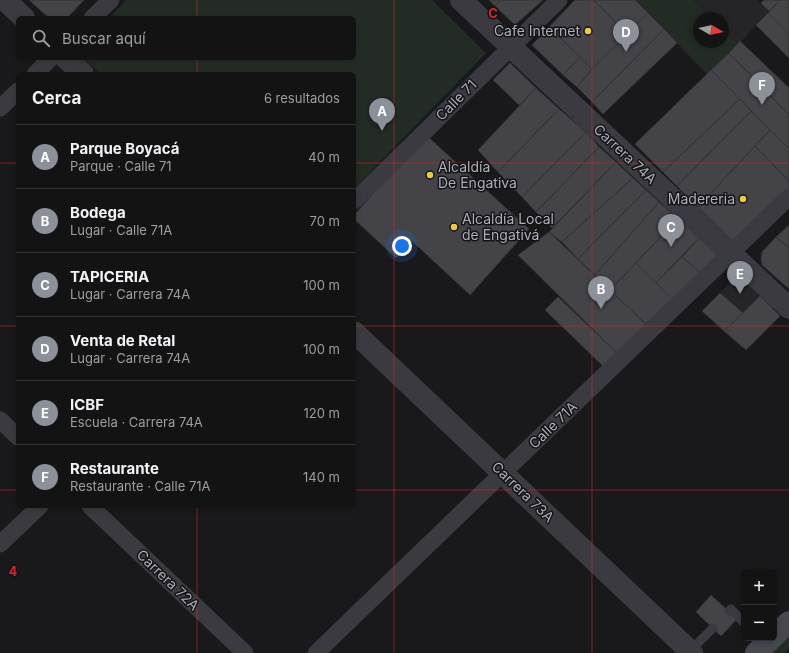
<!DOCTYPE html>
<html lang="es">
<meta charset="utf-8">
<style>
:root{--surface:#131314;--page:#202022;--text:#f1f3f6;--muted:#9d9ea0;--line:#323234;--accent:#8c9099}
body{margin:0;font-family:Inter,sans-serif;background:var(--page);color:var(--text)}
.controls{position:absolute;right:12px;bottom:12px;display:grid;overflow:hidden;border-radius:6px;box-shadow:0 2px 6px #0003}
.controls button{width:36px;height:36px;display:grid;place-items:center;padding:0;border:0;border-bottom:1px solid var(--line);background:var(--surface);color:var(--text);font:20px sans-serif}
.compass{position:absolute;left:693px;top:12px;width:36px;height:36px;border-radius:50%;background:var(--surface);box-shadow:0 2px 6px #0003;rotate:99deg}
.you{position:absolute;left:402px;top:246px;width:14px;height:14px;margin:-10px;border:3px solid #fff;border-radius:50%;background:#1a73e8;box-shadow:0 0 0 6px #1a73e833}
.badge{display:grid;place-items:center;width:26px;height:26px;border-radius:50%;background:var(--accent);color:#fff;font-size:13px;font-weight:700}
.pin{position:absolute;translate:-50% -33px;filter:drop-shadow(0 1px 2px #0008)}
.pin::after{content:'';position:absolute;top:21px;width:14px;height:12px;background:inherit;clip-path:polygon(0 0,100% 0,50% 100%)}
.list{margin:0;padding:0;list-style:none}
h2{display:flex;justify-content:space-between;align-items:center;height:52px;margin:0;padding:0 16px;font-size:17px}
h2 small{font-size:13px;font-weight:400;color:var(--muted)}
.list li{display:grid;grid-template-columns:26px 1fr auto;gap:12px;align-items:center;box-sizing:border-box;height:64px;padding:0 16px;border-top:1px solid var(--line)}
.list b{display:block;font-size:15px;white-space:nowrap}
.list p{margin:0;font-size:13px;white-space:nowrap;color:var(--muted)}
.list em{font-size:13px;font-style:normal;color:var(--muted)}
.icon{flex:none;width:22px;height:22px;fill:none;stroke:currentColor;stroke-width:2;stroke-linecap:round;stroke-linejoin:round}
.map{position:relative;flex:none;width:789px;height:653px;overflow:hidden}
.search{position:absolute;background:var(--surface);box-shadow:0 2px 6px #0003;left:16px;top:16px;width:340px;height:44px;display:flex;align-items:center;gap:10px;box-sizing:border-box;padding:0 14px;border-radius:6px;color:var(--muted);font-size:15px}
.panel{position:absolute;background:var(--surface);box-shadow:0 2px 6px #0003;left:16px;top:72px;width:340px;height:436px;border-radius:6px}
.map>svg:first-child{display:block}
</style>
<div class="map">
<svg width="789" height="653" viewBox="0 0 789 653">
<rect width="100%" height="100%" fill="#19191b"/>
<g fill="#252528">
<path d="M 693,0 L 758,0 L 769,11 L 738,45 L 723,30 L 723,18 L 711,18 Z"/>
<path d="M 738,274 L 760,296 L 743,313 L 720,293 Z"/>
</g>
<g fill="#232b25">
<path d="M 126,0 L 432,0 L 486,53 L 354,189 L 354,74 L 100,74 L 83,58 L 354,58 L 354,18 L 109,18 Z"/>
<path d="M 635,0 L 693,0 L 711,18 L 699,18 L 699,42 L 723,42 L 723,30 L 738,45 L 707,74 Z"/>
<path d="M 789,633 L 789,648 L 784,653 L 769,653 Z"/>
</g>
<g fill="#434348" stroke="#333337">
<path d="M 29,0 L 84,0 L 67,18 L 49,18 Z"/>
<path d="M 489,0 L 501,0 L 495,6 Z"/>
<path d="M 501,0 L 543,0 L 515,25 L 495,6 Z"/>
<path d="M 575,0 L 594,0 L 628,35 L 592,69 L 549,27 Z"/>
<path d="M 594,0 L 635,0 L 648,13 L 628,35 Z"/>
<path d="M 764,0 L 780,0 L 769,11 L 761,3 Z"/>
<path d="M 780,0 L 789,0 L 789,34 L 768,13 Z"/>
<path d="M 648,13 L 664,29 L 592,102 L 577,87 L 592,69 Z"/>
<path d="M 768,13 L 789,34 L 789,58 L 756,25 Z"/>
<path d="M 549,27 L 580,57 L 563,75 L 532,45 Z"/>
<path d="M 664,29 L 677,43 L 603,114 L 592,102 Z"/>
<path d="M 740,41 L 789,88 L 789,115 L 729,53 Z"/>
<path d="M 729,53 L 789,115 L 789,149 L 711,70 Z"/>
<path d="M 580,57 L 592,69 L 577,87 L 563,75 Z"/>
<path d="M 510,63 L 536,88 L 519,105 L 493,80 Z"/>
<path d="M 711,70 L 740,99 L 663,172 L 635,144 Z"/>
<path d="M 536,88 L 559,109 L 498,172 L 478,150 Z"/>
<path d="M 740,99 L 751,111 L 677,186 L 663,172 Z"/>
<path d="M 559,109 L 586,132 L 522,197 L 498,172 Z"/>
<path d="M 751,111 L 770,130 L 698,207 L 677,186 Z"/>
<path d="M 770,130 L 789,149 L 789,181 L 755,146 Z"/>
<path d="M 586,132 L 599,147 L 536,212 L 522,197 Z"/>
<path d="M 426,135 L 529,229 L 470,295 L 412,241 L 396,258 L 354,219 L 354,215 Z"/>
<path d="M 755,146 L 789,181 L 789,191 L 734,242 L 698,207 Z"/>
<path d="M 599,147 L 616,162 L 552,228 L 536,212 Z"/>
<path d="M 616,162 L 633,178 L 562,242 L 549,232 Z"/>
<path d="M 633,178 L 646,190 L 578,259 L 562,242 Z"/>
<path d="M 646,190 L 659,202 L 595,275 L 578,259 Z"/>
<path d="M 659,202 L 678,219 L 610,290 L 595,275 Z"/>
<path d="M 678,219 L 699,238 L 656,283 L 636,263 Z"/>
<path d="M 789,225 L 789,248 L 776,237 Z"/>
<path d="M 549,232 L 649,327 L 618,354 L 518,255 Z"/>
<path d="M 776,237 L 789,248 L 789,289 L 762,265 L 761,259 L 762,252 Z"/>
<path d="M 699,238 L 719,256 L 702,274 L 682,257 Z"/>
<path d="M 682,257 L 702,274 L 674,301 L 656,283 Z"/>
<path d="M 636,263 L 674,301 L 649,327 L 610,290 Z"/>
<path d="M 720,293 L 743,313 L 724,331 L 702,311 Z"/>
<path d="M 760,296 L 780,316 L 746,350 L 724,331 Z"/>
<path d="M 558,297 L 618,354 L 605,368 L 545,310 Z"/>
<path d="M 711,595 L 737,619 L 721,636 L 696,612 Z"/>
</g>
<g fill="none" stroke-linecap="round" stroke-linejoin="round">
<g stroke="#3a3a40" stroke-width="9">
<path d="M 729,611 L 731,609 L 744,623"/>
<path d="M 690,651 L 713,628"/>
</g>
<g stroke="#3a3a40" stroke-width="17">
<path d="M 92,18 L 111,0"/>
<path d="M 35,74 L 51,58"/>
<path d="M 0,108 L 18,91"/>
<path d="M 354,201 L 559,0"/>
<path d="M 0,420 L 18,437"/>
<path d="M 90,506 L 245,653"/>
<path d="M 0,544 L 40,506"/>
<path d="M 316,653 L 789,197"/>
</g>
<g stroke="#3a3a40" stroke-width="22">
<path d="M 5,0 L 24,18"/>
<path d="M 461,0 L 789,308"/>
<path d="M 66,58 L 83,74"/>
<path d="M 354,332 L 692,653"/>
</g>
<g stroke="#484950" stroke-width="22">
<path d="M 774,636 L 789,622"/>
<path d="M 756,653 L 772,638"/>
</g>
</g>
<path fill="none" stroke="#d62828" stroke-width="1" stroke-opacity="0.55" d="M 197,0 L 197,18M 394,0 L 394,653M 592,0 L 592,653M 197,58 L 197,74M 0,163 L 18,163M 354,163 L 789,163M 0,326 L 18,326M 354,326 L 789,326M 0,490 L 18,490M 354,490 L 789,490M 197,506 L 197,653"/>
<g fill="#eacc41" stroke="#141416" stroke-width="1.5">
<circle cx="588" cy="31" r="4"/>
<circle cx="430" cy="175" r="4"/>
<circle cx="743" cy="199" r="4"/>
<circle cx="454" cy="227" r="4"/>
</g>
<g text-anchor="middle" stroke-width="3" stroke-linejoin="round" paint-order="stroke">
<g font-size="14" fill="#acaeba" stroke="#141416" text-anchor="end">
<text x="580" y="36">Cafe Internet</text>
<text x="438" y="172" text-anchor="start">Alcaldía<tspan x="438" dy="16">De Engativa</tspan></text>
<text x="735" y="204">Madereria</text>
<text x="462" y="224" text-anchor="start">Alcaldía Local<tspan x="462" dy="16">de Engativá</tspan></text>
</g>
<g font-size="14" fill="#acaeba" stroke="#141416">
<text transform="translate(456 100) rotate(-45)" y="5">Calle 71</text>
<text transform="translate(625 154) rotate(43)" y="5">Carrera 74A</text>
<text transform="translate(553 425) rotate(-44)" y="5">Calle 71A</text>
<text transform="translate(523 492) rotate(44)" y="5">Carrera 73A</text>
<text transform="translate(168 580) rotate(44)" y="5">Carrera 72A</text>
</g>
</g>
<g font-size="13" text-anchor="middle" font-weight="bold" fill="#d62828" stroke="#141416" stroke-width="3" stroke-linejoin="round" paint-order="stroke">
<text x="493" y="18">C</text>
<text x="13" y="576">4</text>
</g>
</svg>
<div class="controls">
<button>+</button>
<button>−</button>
</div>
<svg class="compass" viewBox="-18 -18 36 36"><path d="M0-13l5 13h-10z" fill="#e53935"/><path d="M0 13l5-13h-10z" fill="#9d9ea0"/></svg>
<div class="you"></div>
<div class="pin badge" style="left:382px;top:131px">A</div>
<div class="pin badge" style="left:601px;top:309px">B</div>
<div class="pin badge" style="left:671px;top:247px">C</div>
<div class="pin badge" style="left:626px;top:52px">D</div>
<div class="pin badge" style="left:740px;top:294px">E</div>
<div class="pin badge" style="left:762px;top:105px">F</div>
<div class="search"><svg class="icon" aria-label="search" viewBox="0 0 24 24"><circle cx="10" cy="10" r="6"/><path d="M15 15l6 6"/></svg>Buscar aquí</div>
<section class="panel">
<h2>Cerca<small>6 resultados</small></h2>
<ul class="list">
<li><span class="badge">A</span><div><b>Parque Boyacá</b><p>Parque · Calle 71</p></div><em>40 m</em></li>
<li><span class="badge">B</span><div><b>Bodega</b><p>Lugar · Calle 71A</p></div><em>70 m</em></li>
<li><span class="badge">C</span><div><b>TAPICERIA</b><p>Lugar · Carrera 74A</p></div><em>100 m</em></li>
<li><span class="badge">D</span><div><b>Venta de Retal</b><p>Lugar · Carrera 74A</p></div><em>100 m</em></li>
<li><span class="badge">E</span><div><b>ICBF</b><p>Escuela · Carrera 74A</p></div><em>120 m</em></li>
<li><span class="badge">F</span><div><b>Restaurante</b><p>Restaurante · Calle 71A</p></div><em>140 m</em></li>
</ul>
</section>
</div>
